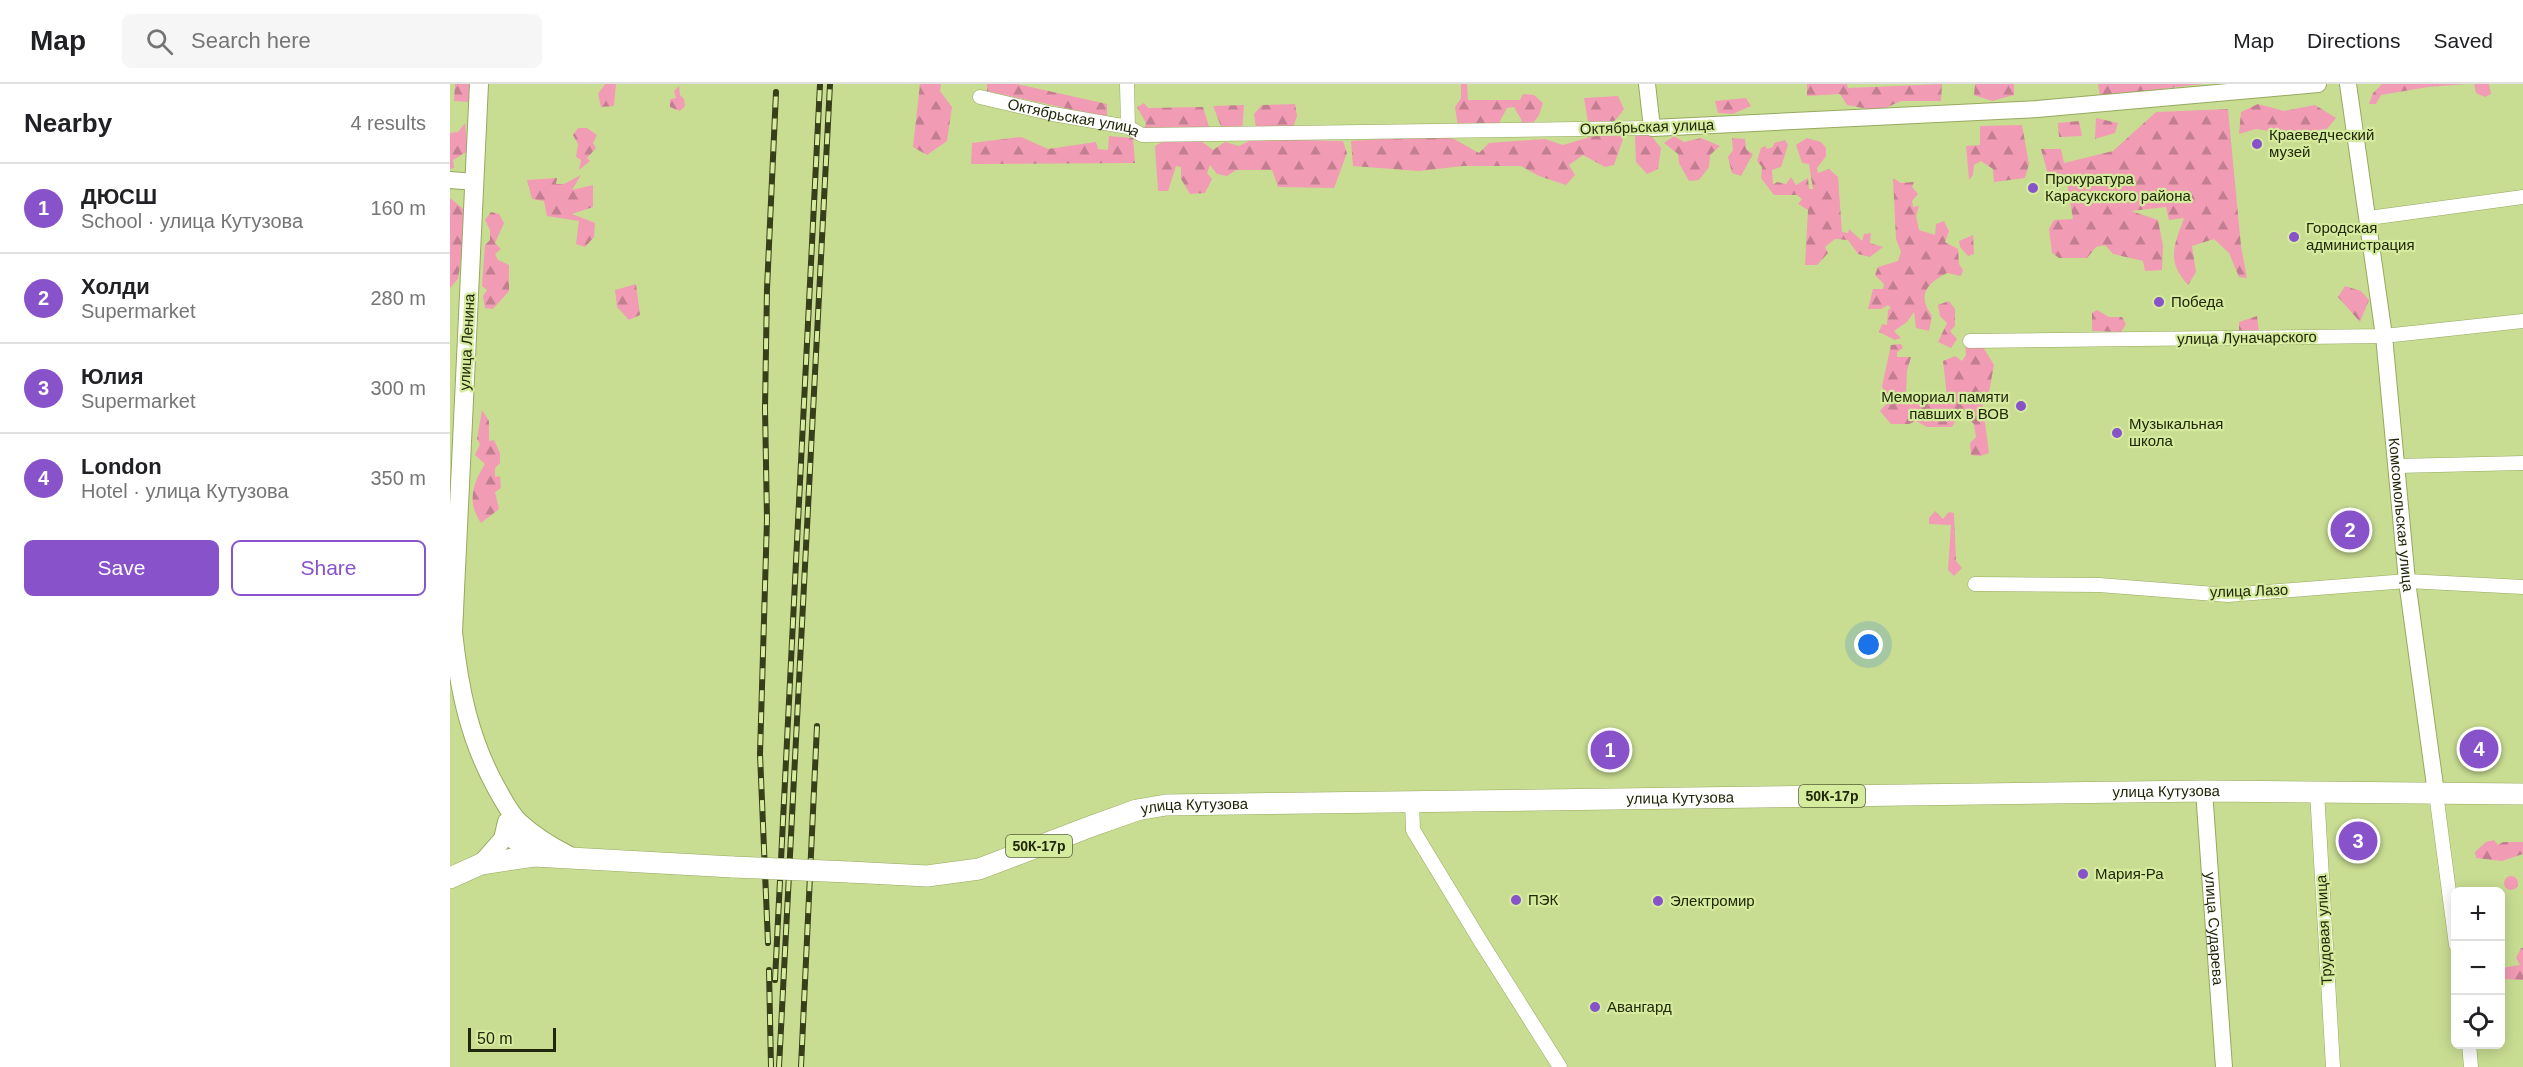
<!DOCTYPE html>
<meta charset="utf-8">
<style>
:root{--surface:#fff;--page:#f6f6f6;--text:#202124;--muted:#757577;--line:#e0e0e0;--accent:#8752ca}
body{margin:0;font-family:Helvetica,sans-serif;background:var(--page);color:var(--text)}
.controls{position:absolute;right:18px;bottom:18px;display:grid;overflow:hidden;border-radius:9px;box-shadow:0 3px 15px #0003}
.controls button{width:54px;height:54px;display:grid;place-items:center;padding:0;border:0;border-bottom:2px solid var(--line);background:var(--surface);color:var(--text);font:30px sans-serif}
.scale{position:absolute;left:18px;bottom:15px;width:88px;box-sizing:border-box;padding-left:6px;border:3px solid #212809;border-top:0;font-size:16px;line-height:21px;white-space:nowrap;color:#212809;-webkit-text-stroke:4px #d5eb9e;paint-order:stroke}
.you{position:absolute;left:1419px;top:561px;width:21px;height:21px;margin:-15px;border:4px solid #fff;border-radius:50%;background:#1a73e8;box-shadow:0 0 0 9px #1a73e833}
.badge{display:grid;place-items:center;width:39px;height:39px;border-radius:50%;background:var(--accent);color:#fff;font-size:20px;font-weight:700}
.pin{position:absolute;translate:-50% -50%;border:3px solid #fff;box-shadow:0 2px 6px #0006}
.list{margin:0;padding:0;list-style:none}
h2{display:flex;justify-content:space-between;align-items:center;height:78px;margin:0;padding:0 24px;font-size:26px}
h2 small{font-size:20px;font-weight:400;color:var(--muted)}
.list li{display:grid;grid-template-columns:39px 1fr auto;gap:18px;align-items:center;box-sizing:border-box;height:90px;padding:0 24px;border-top:2px solid var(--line)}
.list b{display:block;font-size:22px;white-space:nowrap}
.list p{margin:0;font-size:20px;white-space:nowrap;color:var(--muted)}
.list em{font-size:20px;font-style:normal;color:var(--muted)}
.actions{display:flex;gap:12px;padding:18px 24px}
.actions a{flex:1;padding:14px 0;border:2px solid var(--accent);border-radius:9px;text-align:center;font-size:21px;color:var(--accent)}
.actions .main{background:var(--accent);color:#fff}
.icon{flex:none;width:33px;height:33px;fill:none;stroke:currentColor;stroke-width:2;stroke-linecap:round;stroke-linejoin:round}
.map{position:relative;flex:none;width:2073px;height:983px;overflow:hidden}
header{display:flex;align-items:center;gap:36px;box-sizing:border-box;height:84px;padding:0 30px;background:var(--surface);border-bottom:2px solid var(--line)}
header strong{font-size:28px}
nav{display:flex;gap:33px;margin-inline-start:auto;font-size:21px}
.search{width:420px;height:54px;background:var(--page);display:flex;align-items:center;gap:15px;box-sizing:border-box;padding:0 21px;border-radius:9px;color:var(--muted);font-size:22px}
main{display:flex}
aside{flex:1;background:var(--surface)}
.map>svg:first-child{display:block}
</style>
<header>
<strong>Map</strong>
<div class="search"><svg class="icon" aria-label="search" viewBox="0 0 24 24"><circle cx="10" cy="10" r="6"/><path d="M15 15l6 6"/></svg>Search here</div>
<nav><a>Map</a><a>Directions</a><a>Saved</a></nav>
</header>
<main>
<aside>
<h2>Nearby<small>4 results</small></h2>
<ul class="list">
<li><span class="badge">1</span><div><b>ДЮСШ</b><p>School · улица Кутузова</p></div><em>160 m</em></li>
<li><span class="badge">2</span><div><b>Холди</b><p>Supermarket</p></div><em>280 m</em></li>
<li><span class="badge">3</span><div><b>Юлия</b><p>Supermarket</p></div><em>300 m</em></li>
<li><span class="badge">4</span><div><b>London</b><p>Hotel · улица Кутузова</p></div><em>350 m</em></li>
</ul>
<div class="actions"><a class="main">Save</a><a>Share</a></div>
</aside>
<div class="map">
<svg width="2073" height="983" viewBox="0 0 2073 983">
<defs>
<pattern id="forest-firs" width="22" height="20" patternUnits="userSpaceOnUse" patternTransform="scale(1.5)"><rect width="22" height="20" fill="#f19bb4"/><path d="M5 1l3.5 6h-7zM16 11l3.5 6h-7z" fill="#c37e91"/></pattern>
</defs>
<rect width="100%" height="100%" fill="#c9dd92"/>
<g fill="url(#forest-firs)">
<path d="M 5,0 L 20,0 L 21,18 L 4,17 Z"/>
<path d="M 155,0 L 166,0 L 164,22 L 151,23 L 148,10 Z"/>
<path d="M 470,0 L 491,0 L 490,7 L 502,23 L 497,57 L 477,71 L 463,63 Z"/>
<path d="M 537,0 L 567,0 L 657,20 L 657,33 L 537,7 Z"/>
<path d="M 1011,0 L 1017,0 L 1018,16 L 1070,16 L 1073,10 L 1084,11 L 1093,19 L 1089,31 L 1080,44 L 1063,45 L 1072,37 L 1064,23 L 1057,24 L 1049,39 L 1008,43 L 1005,23 L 1011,14 Z"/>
<path d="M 1357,0 L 1397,0 L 1398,4 L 1492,0 L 1491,17 L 1451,17 L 1429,27 L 1397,21 L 1390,10 L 1357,12 Z"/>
<path d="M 1525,0 L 1564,0 L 1564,11 L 1542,17 L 1524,11 Z"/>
<path d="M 1648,0 L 1753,0 L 1650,12 Z"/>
<path d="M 1932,0 L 2017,0 L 1978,3 L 1931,11 L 1926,20 L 1919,20 L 1923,9 Z"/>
<path d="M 2024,0 L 2039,0 L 2041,10 L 2035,13 L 2026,9 Z"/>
<path d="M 229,2 L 230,11 L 234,15 L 235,22 L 230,27 L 220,23 L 220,15 L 226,14 L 224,7 Z"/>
<path d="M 1168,12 L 1174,25 C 1162,42 1158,45 1138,38 L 1134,14 Z"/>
<path d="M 1296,14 L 1301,22 L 1283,30 L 1268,29 L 1265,17 Z"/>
<path d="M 694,19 L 698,24 L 753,23 L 760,46 L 693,48 L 696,39 L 687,23 Z"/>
<path d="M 845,20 L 847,32 L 842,46 L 806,44 L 804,30 L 812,21 Z"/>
<path d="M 1808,20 L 1834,27 L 1865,21 L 1886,34 L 1877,45 L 1841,50 L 1806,45 L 1789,50 L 1791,28 Z"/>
<path d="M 794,21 L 792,48 L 774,50 L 763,22 Z"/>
<path d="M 1778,25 L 1791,162 L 1797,194 L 1789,193 L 1779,169 L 1764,155 L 1742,162 L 1746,188 L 1738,201 C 1716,177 1724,162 1734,134 L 1719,136 L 1716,123 L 1681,127 L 1708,136 L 1713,162 L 1712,186 L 1695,187 L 1693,177 L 1663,170 L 1655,161 L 1646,163 L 1637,174 L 1609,174 L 1602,169 L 1599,145 L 1604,136 L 1623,135 L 1616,93 L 1599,94 L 1591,65 L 1611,65 L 1614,79 L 1663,67 L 1706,28 Z"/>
<path d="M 1646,34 L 1668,39 L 1665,49 L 1645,55 Z"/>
<path d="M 1629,37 L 1632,52 L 1609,53 L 1608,39 Z"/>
<path d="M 15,39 L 18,67 L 3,76 L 4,84 L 0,85 L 0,49 L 8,48 Z"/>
<path d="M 1572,41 L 1579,80 L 1575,94 L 1544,98 L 1543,85 L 1531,77 L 1524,81 L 1523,91 L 1519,96 L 1516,62 L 1530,61 L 1530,42 Z"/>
<path d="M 128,44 L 137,44 L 147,51 L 143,59 L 146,64 L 137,74 L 140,77 L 129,86 L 131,76 L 126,73 L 128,60 L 123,51 Z"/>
<path d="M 1168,49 L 1173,55 L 1164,81 L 1155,83 L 1133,71 L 1119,81 L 1125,91 L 1116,101 L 1089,92 L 1071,82 L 1013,82 L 969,87 L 903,82 L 901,57 L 985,52 L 1004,55 L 1029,69 L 1039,59 L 1095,55 L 1113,61 L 1143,52 Z"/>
<path d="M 1199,49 L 1211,64 L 1208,85 L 1197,90 L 1186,78 L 1185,52 Z"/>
<path d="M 659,52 L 683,54 L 685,79 L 521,80 L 522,59 L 571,53 L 598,65 L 646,58 L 648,65 L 658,66 Z"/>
<path d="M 722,52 L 747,54 L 763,66 L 775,58 L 789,62 L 803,55 L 893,57 L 897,69 L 884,104 L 828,103 L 822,86 L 786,86 L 777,92 L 767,90 L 760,81 L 757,89 L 762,95 L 755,109 L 740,110 L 731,95 L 731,83 L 726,82 L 718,107 L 708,107 L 705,62 Z"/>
<path d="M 1224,52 L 1234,58 L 1251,54 L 1270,62 L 1260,71 L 1259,83 L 1249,96 L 1239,97 L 1229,79 L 1228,70 L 1214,59 Z"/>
<path d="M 1282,54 L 1295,55 L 1296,65 L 1303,70 L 1291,92 L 1282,89 L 1278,73 L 1283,66 Z"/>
<path d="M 1357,54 L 1371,58 L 1376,64 L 1376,72 L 1367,84 L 1368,89 L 1379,85 L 1388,93 L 1392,148 L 1398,149 L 1399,145 L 1412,157 L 1414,150 L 1421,149 L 1420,159 L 1433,163 L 1420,173 L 1408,170 L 1398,156 L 1385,155 L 1375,163 L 1378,169 L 1367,181 L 1355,181 L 1358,126 L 1348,120 L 1352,115 L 1347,111 L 1324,111 L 1311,94 L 1312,83 L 1307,77 L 1311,64 L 1315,62 L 1317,65 L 1323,63 L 1324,59 L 1335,56 L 1338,61 L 1331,83 L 1322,86 L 1323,101 L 1327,98 L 1336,100 L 1341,93 L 1346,101 L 1358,94 L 1359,105 L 1363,105 L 1359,80 L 1352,79 L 1346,61 Z"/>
<path d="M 131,91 L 122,106 L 143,101 L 143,123 L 122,130 L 145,139 L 144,153 L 135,163 L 126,160 L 129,137 L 97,132 L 94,117 L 82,115 L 77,96 L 107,94 L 106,100 L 114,100 Z"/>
<path d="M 1443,94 L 1451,99 L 1464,98 L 1462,103 L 1468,110 L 1462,117 L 1463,123 L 1469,122 L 1466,132 L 1469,146 L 1485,151 L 1486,140 L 1494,137 L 1499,147 L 1495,158 L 1508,165 L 1509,180 L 1513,186 L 1511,192 L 1497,189 C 1476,200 1467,211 1482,232 L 1479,247 L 1466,244 L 1464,228 L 1457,238 L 1444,247 L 1451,254 L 1445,256 L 1429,248 L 1432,240 L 1437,241 L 1438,226 L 1441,224 L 1438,221 L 1431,225 L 1418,225 L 1423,205 L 1433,205 L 1434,200 L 1425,191 L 1428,183 L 1448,177 L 1451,168 L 1446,155 Z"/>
<path d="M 0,114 L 18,129 L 8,195 L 0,204 Z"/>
<path d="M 41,128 L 49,130 L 54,139 L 45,159 L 51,165 L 45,170 L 48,176 L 59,181 L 59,207 L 43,225 L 35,224 L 33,212 L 37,206 L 32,202 L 35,161 L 40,156 L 40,146 L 35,136 Z"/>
<path d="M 1523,151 L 1524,170 L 1518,172 L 1510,163 L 1509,157 Z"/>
<path d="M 186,200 L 190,231 L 179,236 L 167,223 L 165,206 Z"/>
<path d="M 1895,202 L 1911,207 L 1919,216 L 1910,238 L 1888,213 Z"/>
<path d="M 1499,217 L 1505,225 L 1505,242 L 1500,247 L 1507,255 L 1501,264 L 1488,258 L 1497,239 L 1490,232 L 1488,221 Z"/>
<path d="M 1647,226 L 1659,233 L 1672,233 L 1676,240 L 1671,248 L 1642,247 L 1642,229 Z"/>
<path d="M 1807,232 L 1809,248 L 1789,247 L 1789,238 Z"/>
<path d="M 1515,259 L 1533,263 L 1544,281 L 1539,308 L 1532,316 L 1539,369 L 1530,372 L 1521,371 L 1520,359 L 1526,353 L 1524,340 L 1518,335 L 1513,324 L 1502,343 L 1477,343 L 1466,337 L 1459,340 L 1441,340 L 1430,327 L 1438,318 L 1432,302 L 1441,261 L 1451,260 L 1453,264 L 1447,268 L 1447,273 L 1461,273 L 1457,287 L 1456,310 L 1463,314 L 1462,318 L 1470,321 L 1475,316 L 1497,312 L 1493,277 L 1505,272 L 1512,277 L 1516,271 Z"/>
<path d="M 32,326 L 39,337 L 39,357 L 44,356 L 50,369 L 50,379 L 45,384 L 45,393 L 50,392 L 51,404 L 45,408 L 49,425 L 31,439 C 17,418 22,401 35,380 L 25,371 L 30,360 L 27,355 Z"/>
<path d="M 1485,427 L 1493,435 L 1499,428 L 1504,429 L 1506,477 L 1512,484 L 1504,492 L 1498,486 L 1501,441 L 1479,440 L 1479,434 Z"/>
<path d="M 2044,756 L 2048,761 L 2053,758 L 2073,758 L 2073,770 L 2052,777 L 2026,774 L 2025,768 L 2036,758 Z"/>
<circle cx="2061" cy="799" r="7"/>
<path d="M 2071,864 L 2073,864 L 2073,896 L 2051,895 L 2051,884 L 2070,881 L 2066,874 Z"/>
</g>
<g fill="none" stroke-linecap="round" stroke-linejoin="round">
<defs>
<g id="minor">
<path d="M 677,0 L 678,43"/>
<path id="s1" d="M 530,13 L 603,30 L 678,43 L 692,51 L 1202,44"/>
<path d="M 1919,134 L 2073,113"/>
<path d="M 1520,257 L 1934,252 L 2073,237"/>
<path d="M 1947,382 L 2073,379"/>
<path d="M 1525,500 L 1649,501 L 1778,511 L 1957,497 L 2073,503"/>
<path d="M 1867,708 L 1883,983"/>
<path d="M 1986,709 L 2006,861"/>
<path d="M 962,717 L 963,746 L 1031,858 L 1110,983"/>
<path d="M 2019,960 L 2021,983"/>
</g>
<g id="tertiary">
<path d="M 1197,0 L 1202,44 L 1587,25 L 1868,0"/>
<path id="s2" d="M 1898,0 L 1934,252 L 1957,497 L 1986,709"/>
<path d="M 0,96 L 25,98"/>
<path id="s3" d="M 1754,707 L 1774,983"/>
</g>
<g id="secondary">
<path d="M 29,0 L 3,548 C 9,604 19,655 47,705 C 54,717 60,730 70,739 C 85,753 102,763 120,772"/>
<path d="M 57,744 C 63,763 80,765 98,768"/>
<path d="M 31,780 L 53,755 L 57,738"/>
</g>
<g id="primary">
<path id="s4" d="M 399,788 L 477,792 L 529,785 L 642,742 L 687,726 L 716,721 L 1754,707 L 2073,710"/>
<path d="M 0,794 L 31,780 L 84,772 L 283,783"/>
</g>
</defs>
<use href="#minor" stroke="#96a95f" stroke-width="15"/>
<use href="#tertiary" stroke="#96a95f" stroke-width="18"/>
<use href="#secondary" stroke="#96a95f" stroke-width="20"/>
<use href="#primary" stroke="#96a95f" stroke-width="22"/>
<use href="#minor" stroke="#fff" stroke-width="14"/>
<use href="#tertiary" stroke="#fff" stroke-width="16"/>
<use href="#secondary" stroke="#fff" stroke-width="18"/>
<use href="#primary" stroke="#fff" stroke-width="21"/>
<defs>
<g id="rail">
<path d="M 318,859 L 310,670 L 317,435 L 315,324 L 317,205 L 326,8"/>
<path d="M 319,886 L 321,983"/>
<path d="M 325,896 L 370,0"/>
<path d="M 329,983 L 380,0"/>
<path d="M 351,983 L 367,642"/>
</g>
</defs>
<use href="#rail" stroke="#363e1a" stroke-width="6"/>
<use href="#rail" stroke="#d5eb9e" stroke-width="4" stroke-dasharray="11" stroke-linecap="butt"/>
<defs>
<path id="primary-bridge" d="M 283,783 L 399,788"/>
</defs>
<use href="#primary-bridge" stroke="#96a95f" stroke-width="22" stroke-linecap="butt"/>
<use href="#primary-bridge" stroke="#fff" stroke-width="21"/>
</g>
<g fill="#8752ca" stroke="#d5eb9e" stroke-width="2">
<circle cx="1807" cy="60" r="6"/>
<circle cx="1583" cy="104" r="6"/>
<circle cx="1844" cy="153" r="6"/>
<circle cx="1709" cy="218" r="6"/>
<circle cx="1571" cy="322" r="6"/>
<circle cx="1667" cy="349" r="6"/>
<circle cx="1633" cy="790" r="6"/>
<circle cx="1066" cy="816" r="6"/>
<circle cx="1208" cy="817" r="6"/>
<circle cx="1145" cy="923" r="6"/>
</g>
<g text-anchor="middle" stroke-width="4.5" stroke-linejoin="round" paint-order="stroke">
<g fill="#d5eb9e" stroke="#576236" stroke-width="1.5">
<rect x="1349" y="701" width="66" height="22" rx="4.5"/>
<rect x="556" y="751" width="66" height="22" rx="4.5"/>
</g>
<g font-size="14" font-weight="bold" fill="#212809">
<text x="1382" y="717">50К-17р</text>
<text x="589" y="767">50К-17р</text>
</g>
<g font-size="15" fill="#212809" stroke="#d5eb9e">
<text dy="5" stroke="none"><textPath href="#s1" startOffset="96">Октябрьская улица</textPath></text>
<text transform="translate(1197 43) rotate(-2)" y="5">Октябрьская улица</text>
<text transform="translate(1797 254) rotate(-1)" y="5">улица Луначарского</text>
<text transform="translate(17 258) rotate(-87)" y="5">улица Ленина</text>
<text dy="5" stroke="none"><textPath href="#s2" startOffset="434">Комсомольская улица</textPath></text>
<text transform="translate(1799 507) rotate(-2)" y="5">улица Лазо</text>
<text dy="5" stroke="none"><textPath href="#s4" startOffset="1329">улица Кутузова</textPath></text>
<text dy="5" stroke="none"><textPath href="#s4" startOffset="843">улица Кутузова</textPath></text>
<text dy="5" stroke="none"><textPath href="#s4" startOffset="357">улица Кутузова</textPath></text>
<text dy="5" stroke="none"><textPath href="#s3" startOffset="138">улица Сударева</textPath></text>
<text transform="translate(1874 846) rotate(-93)" y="5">Трудовая улица</text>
</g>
<g font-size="15" fill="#212809" stroke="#d5eb9e" text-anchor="start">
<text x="1819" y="56">Краеведческий<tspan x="1819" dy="17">музей</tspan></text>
<text x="1595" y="100">Прокуратура<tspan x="1595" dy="17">Карасукского района</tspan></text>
<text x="1856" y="149">Городская<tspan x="1856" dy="17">администрация</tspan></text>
<text x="1721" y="223">Победа</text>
<text x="1559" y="318" text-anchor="end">Мемориал памяти<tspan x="1559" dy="17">павших в ВОВ</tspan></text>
<text x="1679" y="345">Музыкальная<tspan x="1679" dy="17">школа</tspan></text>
<text x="1645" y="795">Мария-Ра</text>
<text x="1078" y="821">ПЭК</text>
<text x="1220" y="822">Электромир</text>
<text x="1157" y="928">Авангард</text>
</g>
</g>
</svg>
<div class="controls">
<button>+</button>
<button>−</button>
<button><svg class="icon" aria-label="locate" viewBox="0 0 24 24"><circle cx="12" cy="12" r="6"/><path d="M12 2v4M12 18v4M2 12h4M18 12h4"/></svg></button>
</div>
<div class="scale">50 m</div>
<div class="you"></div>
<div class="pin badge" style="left:1160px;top:666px">1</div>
<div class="pin badge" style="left:1900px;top:446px">2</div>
<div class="pin badge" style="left:1908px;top:757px">3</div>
<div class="pin badge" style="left:2029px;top:665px">4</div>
</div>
</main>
